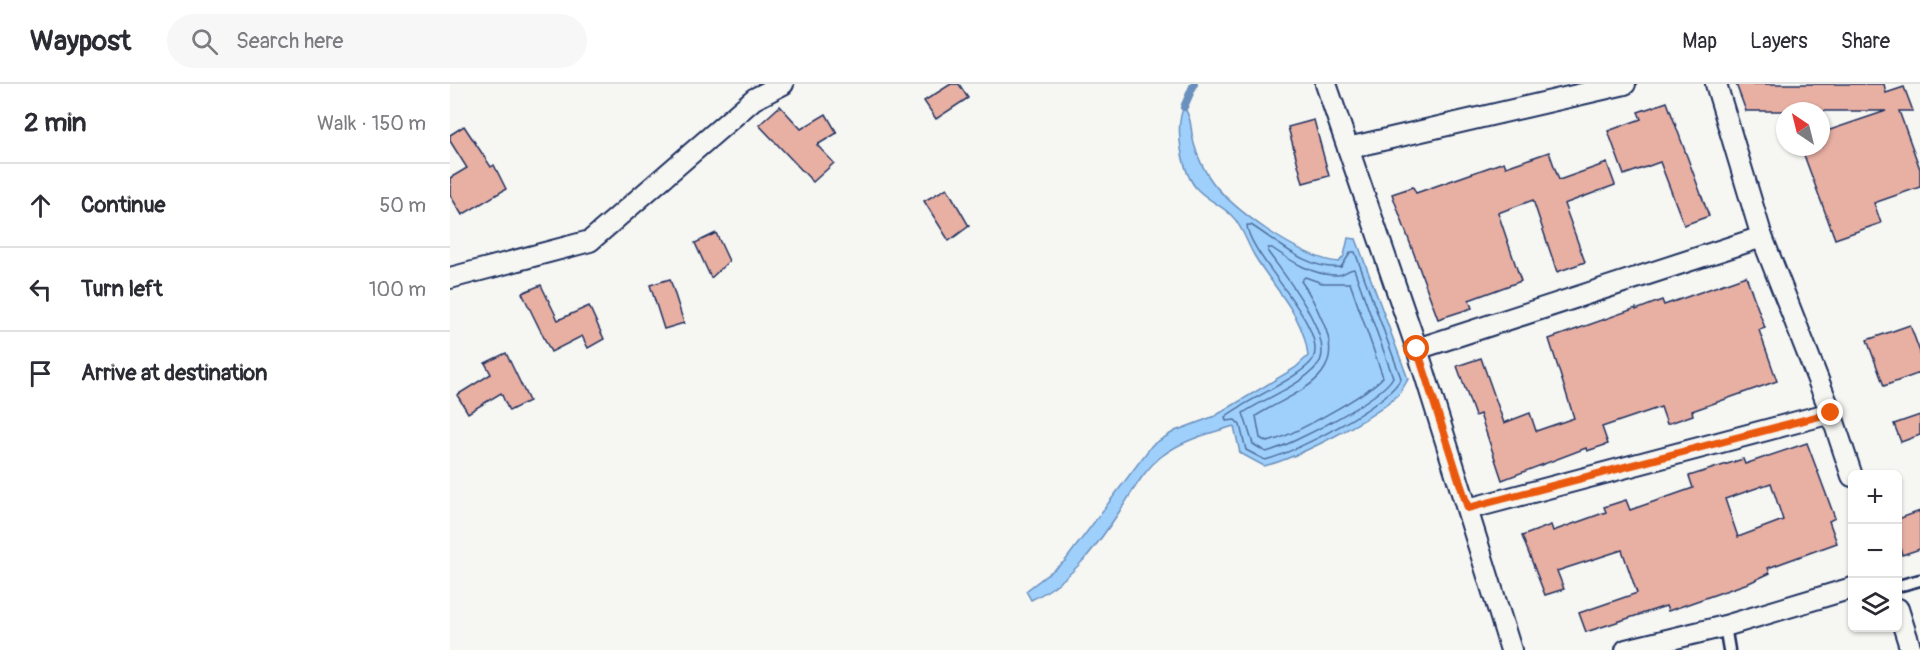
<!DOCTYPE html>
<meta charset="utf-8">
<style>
:root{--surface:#fff;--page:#f7f7f7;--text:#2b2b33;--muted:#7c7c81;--line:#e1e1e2}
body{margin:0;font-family:Pangolin,sans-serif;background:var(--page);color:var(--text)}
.controls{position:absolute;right:18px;bottom:18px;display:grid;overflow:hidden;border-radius:9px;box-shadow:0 2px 4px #0004}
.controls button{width:54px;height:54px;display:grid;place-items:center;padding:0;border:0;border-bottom:2px solid var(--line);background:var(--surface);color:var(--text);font:30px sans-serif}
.compass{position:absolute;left:1326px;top:18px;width:54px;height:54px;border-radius:50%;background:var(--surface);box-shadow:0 2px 4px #0004;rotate:325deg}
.stop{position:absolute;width:18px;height:18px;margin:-14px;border:4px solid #ea580c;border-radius:50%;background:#fff}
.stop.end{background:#ea580c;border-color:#fff;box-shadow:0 2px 6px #0008}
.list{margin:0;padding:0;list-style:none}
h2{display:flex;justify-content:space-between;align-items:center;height:78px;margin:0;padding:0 24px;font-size:26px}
h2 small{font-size:20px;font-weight:400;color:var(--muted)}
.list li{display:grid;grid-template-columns:39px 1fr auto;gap:18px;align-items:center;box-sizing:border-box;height:84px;padding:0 24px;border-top:2px solid var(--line)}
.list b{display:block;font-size:22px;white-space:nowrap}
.list em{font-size:20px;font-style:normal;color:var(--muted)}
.icon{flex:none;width:33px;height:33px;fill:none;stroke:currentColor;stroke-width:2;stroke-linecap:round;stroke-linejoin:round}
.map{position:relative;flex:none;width:1470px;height:566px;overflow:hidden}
header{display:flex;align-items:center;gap:36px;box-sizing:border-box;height:84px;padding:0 30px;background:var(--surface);border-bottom:2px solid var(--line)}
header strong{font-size:28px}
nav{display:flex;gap:33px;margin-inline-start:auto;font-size:21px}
.search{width:420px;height:54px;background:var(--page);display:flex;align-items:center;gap:15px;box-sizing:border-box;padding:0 21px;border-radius:33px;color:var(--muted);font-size:22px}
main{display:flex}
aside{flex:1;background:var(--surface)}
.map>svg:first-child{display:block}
</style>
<header>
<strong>Waypost</strong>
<div class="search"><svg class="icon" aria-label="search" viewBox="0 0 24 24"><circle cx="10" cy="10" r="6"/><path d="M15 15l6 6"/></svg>Search here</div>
<nav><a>Map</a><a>Layers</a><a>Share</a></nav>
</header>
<main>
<aside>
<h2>2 min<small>Walk · 150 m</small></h2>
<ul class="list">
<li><svg class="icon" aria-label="ahead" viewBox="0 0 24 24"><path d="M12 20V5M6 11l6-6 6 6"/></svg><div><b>Continue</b></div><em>50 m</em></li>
<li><svg class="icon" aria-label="left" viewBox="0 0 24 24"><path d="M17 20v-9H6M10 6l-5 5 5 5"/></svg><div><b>Turn left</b></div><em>100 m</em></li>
<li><svg class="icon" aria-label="arrive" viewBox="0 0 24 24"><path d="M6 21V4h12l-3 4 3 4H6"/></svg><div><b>Arrive at destination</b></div></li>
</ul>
</aside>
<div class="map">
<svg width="1470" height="566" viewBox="0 0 1470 566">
<rect width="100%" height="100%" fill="#f6f6f2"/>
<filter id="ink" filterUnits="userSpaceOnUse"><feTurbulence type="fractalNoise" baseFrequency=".0167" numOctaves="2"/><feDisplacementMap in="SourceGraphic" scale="12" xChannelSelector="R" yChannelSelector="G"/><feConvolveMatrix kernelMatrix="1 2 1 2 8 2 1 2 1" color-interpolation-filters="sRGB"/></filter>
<g filter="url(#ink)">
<path fill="#9fd0fc" stroke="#6a90bd" stroke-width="1.5" d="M 734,23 C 743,36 740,49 745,63 C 748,73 753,84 759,93 C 777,123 853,176 889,178 L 894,172 L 898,154 L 906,155 L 958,295 C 955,300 952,307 948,311 C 925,334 845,375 814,382 L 790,369 L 784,342 C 760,349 732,356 712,372 C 697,383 685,403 675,419 C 649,459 625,495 581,516 L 576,507 L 615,477 L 702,361 L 725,347 L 765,332 L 845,284 L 858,272 C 854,231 824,205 804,171 C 797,159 792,141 781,131 C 772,122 758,116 748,106 C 732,90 724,43 734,23 Z"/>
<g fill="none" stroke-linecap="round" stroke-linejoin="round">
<g stroke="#506f9d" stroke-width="1.5">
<path d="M 797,141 L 801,141 C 827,157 858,187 891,183 L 901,168 L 905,168 L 951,294 C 939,320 845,369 815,376 L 796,366 L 790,341 L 785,336 L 776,337 L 775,333 C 793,318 855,291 863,275 C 879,243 798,171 797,141 Z"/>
<path d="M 822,164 C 841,177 864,192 887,191 C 895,191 898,185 904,185 L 943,293 C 933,314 840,362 816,368 L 803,360 L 793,329 C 817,313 848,303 867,282 C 889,257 832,188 818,168 L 818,164 Z"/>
<path d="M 855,193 L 872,199 L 900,199 L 933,293 C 918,310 839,354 817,358 L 810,354 L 806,332 C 845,307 899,296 873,238 C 867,224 860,209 851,197 Z"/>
</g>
<path stroke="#6a90bd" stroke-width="8" d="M 734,23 L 744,0"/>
</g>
<g fill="#e8afa3" stroke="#1b2f5e" stroke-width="1.5" fill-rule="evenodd">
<path d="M 501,0 L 509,0 L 518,14 L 486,35 L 474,17 Z"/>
<path d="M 1286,0 L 1434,0 L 1436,9 L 1454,3 L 1463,27 L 1449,27 L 1470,85 L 1470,103 L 1424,119 L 1431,139 L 1385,155 L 1351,63 L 1371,63 L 1371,49 L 1436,27 L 1296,27 Z"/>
<path d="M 1217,18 L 1259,132 L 1234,141 L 1210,78 L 1174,91 L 1158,47 L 1191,35 L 1188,28 Z"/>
<path d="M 330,22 L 351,45 L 376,30 L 387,49 L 367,61 L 384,79 L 363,98 L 309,41 Z"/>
<path d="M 864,36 L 879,92 L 853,99 L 838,43 Z"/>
<path d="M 14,42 L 41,83 L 44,81 L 56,105 L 12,131 L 0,111 L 0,94 L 17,84 L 0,57 L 0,51 Z"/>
<path d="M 1099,68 L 1109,96 L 1157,79 L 1165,101 L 1114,120 L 1135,178 L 1107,188 L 1083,116 L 1048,129 L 1071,197 L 1019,216 L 1022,224 L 988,235 L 942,110 L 963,103 L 966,109 L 1054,78 L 1056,83 Z"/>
<path d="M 497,104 L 519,142 L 499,157 L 474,117 Z"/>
<path d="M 266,149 L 279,177 L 261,194 L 245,159 Z"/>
<path d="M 1296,192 L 1315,244 L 1309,246 L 1327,297 L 1242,327 L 1243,331 L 1217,340 L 1211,323 L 1152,343 L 1158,360 L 1137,367 L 1136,364 L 1052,396 L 1030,330 L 1025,332 L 1007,282 L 1031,274 L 1054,339 L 1080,329 L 1086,347 L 1124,334 L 1099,255 L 1186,224 L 1186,226 L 1212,216 L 1214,221 Z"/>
<path d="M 220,195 L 234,239 L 214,245 L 200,201 Z"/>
<path d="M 91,201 L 108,236 L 139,222 L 154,255 L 138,264 L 132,252 L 101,268 L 72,209 Z"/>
<path d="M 1460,241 L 1470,268 L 1470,289 L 1434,302 L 1417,256 Z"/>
<path d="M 56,269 L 79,317 L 59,327 L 51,309 L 18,329 L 7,311 L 41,290 L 35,279 Z"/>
<path d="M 1470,331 L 1470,351 L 1451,358 L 1444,340 Z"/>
<path d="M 1357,359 L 1385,434 L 1379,437 L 1387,459 L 1318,484 L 1320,489 L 1301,498 L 1218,527 L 1216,522 L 1136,548 L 1129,529 L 1187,509 L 1172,466 L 1107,487 L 1114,505 L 1095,511 L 1072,452 L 1101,441 L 1103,447 L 1156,428 L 1154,423 L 1176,416 L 1180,426 L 1243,404 L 1239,392 L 1293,375 L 1295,380 ZM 1321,399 L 1333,436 L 1288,453 L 1275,415 Z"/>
<path d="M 1470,427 L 1470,465 L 1452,471 L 1448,455 L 1448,435 Z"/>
</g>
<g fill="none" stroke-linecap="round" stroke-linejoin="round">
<defs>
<g id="service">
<path d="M 1448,502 L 1470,496"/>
<path d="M 1275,542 L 1279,566"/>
</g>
<g id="minor">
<path d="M 876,0 L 967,265 L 1061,566"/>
<path d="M 1266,0 L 1312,153 L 1381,329 L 1402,392"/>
<path d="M 898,64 L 1175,0"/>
<path d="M 0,194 L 140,157 L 304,15 L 333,0"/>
<path d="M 967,265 L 1312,153"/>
<path d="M 1018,425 L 1381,329"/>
<path d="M 1448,525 L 1461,566"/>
<path d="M 1176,566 L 1275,542 L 1402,504"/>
</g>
</defs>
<use href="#service" stroke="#1b2f5e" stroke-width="15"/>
<use href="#minor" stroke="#1b2f5e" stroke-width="24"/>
<use href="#service" stroke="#f6f6f2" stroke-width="10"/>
<use href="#minor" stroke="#f6f6f2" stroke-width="20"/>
</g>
</g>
<g fill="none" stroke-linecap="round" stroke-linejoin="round" filter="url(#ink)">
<path stroke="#ea580c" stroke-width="8" d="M 967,265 L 1018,424 L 1381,329"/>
</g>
</svg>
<div class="controls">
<button>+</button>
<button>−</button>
<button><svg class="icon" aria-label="layers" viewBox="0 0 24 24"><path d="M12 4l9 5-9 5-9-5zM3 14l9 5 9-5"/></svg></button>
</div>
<svg class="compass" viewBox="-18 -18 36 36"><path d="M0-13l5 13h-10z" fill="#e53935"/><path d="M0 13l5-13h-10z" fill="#7c7c81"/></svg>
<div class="stop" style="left:967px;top:265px"></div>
<div class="stop end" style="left:1381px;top:329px"></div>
</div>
</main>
